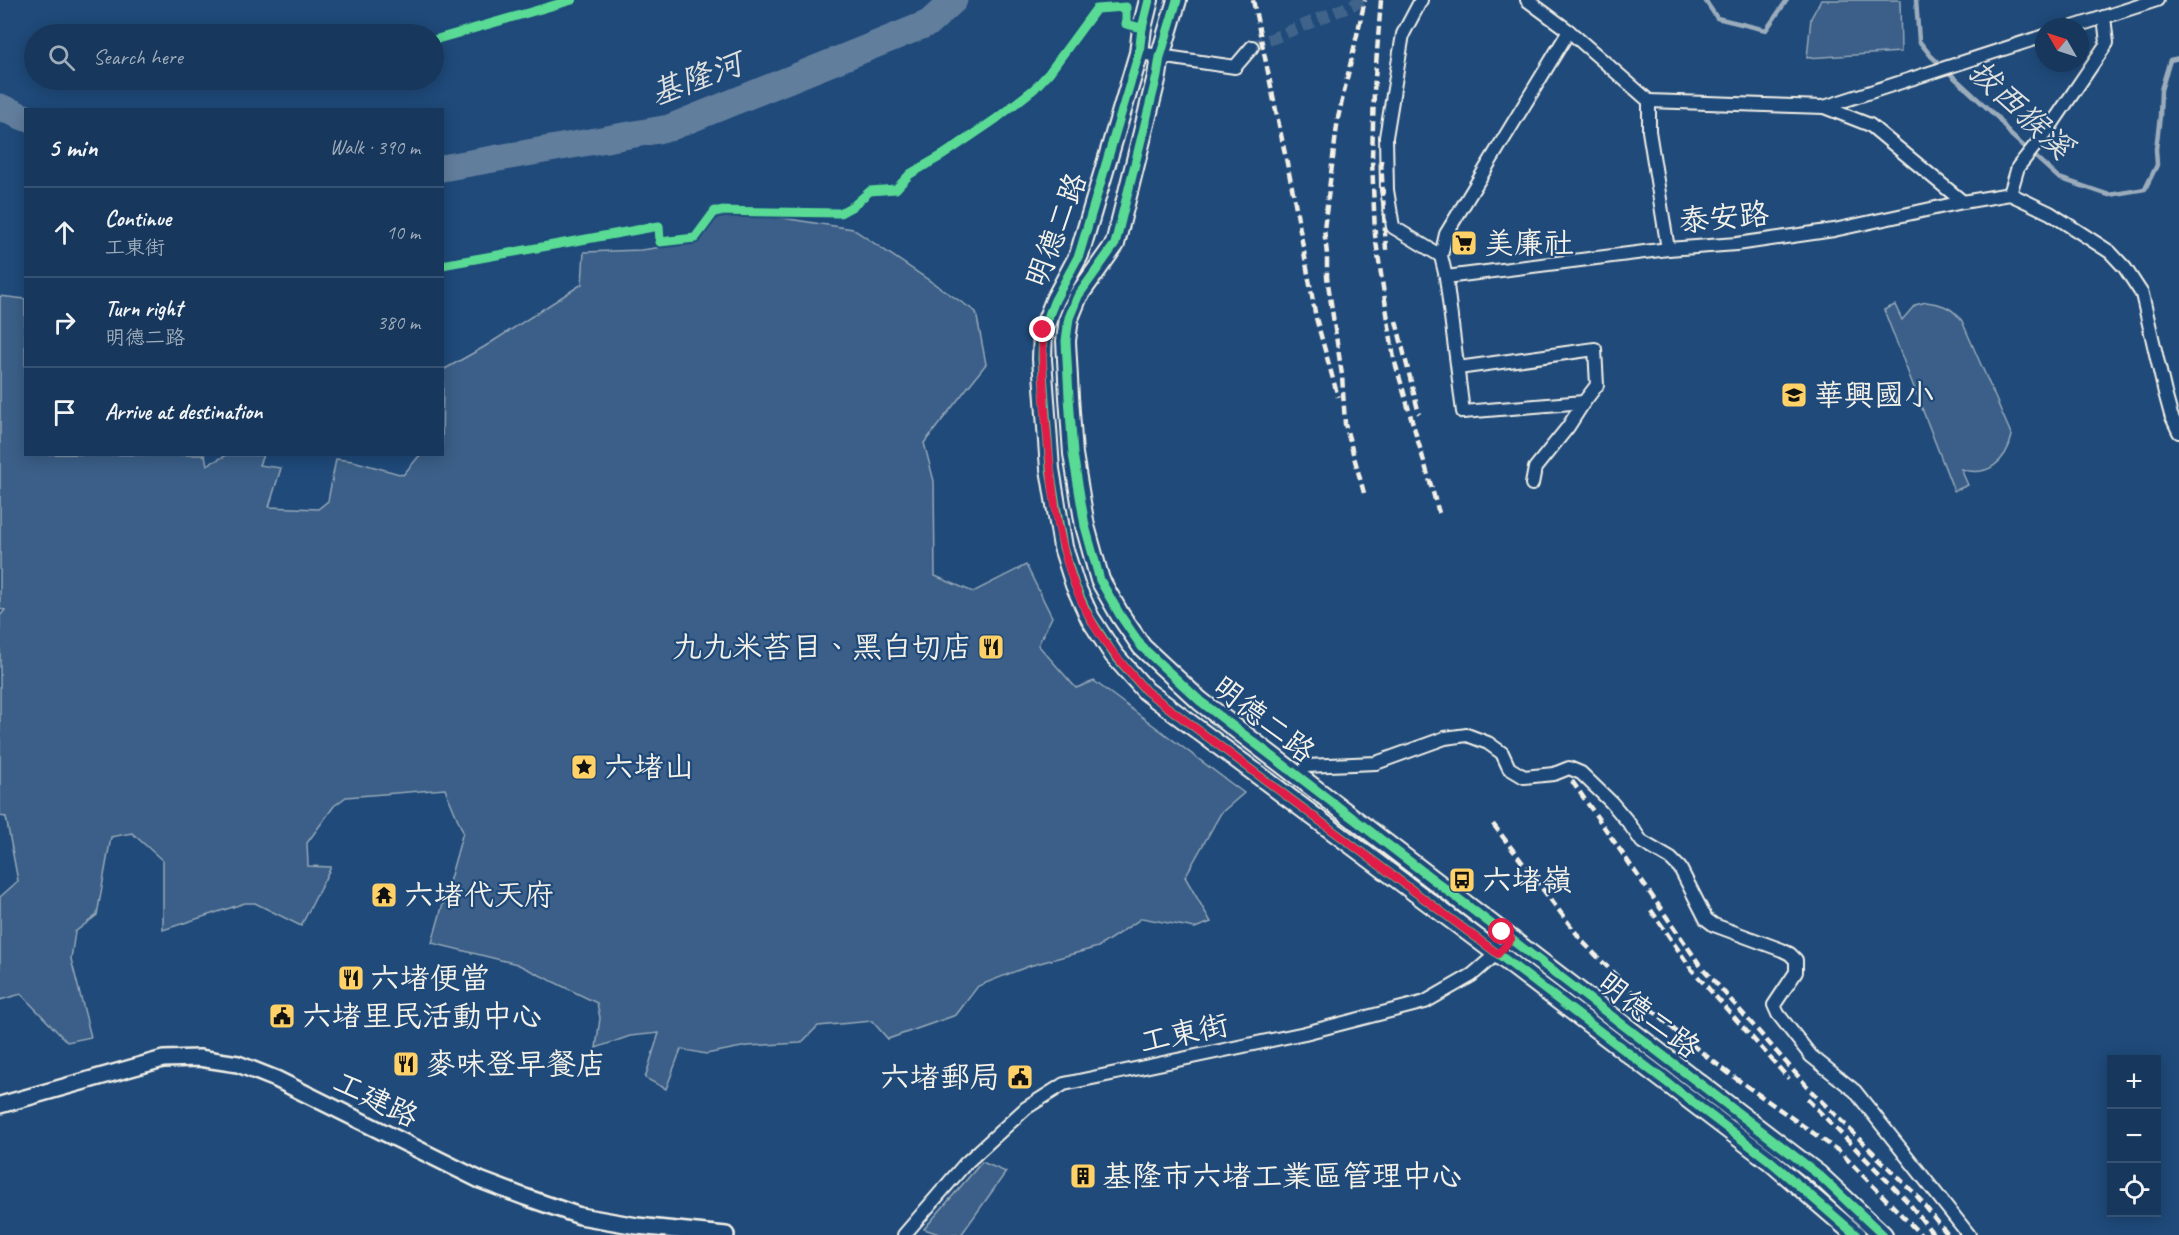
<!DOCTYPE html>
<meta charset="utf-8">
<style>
:root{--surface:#17385c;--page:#203f62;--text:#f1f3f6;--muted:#9eacbb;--line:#365272}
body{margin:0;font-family:Caveat,"LXGW WenKai TC",sans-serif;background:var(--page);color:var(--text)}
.controls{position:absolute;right:18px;bottom:18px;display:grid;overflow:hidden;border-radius:0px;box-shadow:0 3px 15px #0003}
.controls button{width:54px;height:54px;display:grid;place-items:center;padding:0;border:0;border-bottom:2px solid var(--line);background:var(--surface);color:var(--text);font:30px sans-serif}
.compass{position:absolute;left:2035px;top:18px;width:54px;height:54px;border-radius:50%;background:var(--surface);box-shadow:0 3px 15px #0003;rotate:309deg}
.stop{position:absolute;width:18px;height:18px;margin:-14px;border:4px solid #e11d48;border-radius:50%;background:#fff}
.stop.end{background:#e11d48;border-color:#fff;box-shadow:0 2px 6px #0008}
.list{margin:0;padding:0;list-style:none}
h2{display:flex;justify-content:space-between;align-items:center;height:78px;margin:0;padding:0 24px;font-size:26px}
h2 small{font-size:20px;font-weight:400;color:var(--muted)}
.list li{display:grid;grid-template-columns:39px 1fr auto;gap:18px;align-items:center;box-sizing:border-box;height:90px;padding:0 24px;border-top:2px solid var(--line)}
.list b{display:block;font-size:22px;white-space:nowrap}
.list p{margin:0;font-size:20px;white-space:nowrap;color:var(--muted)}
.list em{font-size:20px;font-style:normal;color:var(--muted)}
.icon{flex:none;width:33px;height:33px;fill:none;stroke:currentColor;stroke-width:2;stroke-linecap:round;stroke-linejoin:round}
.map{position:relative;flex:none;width:2179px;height:1235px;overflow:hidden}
.search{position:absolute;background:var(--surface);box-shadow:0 3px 15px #0003;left:24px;top:24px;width:420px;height:66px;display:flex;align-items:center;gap:15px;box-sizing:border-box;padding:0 21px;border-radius:33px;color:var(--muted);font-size:22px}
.panel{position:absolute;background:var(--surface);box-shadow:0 3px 15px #0003;left:24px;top:108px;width:420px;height:348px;border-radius:0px}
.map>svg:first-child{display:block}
</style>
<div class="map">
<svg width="2179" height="1235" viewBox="0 0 2179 1235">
<rect width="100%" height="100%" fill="#1f4a7a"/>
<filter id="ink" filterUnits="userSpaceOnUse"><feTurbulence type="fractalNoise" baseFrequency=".0167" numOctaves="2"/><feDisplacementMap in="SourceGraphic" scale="12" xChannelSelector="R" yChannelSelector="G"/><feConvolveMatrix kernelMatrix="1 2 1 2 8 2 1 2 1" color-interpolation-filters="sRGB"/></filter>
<g filter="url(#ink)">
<g fill="#3a5f88" stroke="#97a8b8" stroke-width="1.5">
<path d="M 1821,0 L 1900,0 L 1901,52 L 1807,58 L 1811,18 Z"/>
<path d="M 711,207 L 853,229 L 976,312 L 986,364 L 924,443 L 934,481 L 935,576 L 973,592 L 1026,565 L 1052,617 L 1038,645 L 1076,688 L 1094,681 L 1244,793 L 1221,813 L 1185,877 L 1211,922 L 1195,928 L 1142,918 L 1098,947 L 1029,966 L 978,986 L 956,1015 L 888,1039 L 872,1021 L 818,1026 L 801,1043 L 747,1046 L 706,1054 L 681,1049 L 666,1089 L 645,1078 L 659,1033 L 630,1036 L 596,1048 L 600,1018 L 597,1003 L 517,964 L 432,943 L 463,832 L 445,789 L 346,797 L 334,806 L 307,843 L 308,866 L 331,867 L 301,926 L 255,903 L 245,903 L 163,930 L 163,861 L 132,833 L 111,837 L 97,915 L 75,932 L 71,959 L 91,1037 L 67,1042 L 21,994 L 0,1000 L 0,897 L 18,881 L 6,817 L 0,816 L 0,616 L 5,610 L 0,609 L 0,296 L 25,299 L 26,454 L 205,455 L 207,465 L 227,455 L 263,455 L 259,465 L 281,468 L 269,507 L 318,509 L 328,501 L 336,459 L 353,461 L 403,475 L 420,455 L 442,454 L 443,370 L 484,347 L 582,284 L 584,252 L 641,250 L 685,244 Z"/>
<path d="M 1926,302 C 1942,304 1952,307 1962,321 L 2012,436 C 2006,462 1987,478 1961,469 L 1968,485 L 1954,491 L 1884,310 L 1895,305 L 1902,320 L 1915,305 Z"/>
<path d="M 982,1162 L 1006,1172 L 961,1235 L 942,1235 L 924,1229 Z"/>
</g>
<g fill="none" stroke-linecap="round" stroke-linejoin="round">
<g stroke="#9cacbb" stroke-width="4.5">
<path d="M 1705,0 L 1717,18 L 1766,30 L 1787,0"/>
<path d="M 1916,0 L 1919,41 L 1931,56 L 1998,118 L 2011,135 L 2059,178 L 2109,195 L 2145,189 L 2157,165 L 2156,149 L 2160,116 L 2161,90 L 2170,60 L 2179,58"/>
</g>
<g stroke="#627e9d" stroke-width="27">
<path d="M 0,107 L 26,118"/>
<path d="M 442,168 L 669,128 L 929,23 L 954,0"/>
</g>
<path stroke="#3f638a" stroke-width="12" stroke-dasharray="12 6" stroke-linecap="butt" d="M 1252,47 L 1364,0"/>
<defs>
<g id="minor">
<path d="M 1421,0 L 1403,34 L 1386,137 L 1387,190 L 1393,227 L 1441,256"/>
<path d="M 1527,0 L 1569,31 L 1649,101 L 1649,131 L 1668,249"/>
<path d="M 2073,27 L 2157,0"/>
<path d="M 1569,31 L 1446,234 L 1441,256 L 1446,277 L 1463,412 L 1584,402"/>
<path d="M 1139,53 L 1235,67 L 1252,47"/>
<path d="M 1649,101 L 1824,107 L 2044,36"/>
<path d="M 1824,107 L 1870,125 L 1963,202"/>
<path d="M 2010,194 L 2018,167 L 2050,127 L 2107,43 L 2104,17"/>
<path d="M 1446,277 L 1668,249 L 1737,244 L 1834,230 L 1963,202 L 2010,194 L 2050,213 L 2110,252 L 2125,268 L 2142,294 L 2165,393 L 2171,415 L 2179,432"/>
<path d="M 1458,368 L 1595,349 L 1597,385 L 1584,402 L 1568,427 L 1535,468 L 1532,484"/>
<path d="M 1306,766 L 1376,763 L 1445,738 L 1467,735 L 1488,743 L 1502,753 L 1509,768 L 1524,777 L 1554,774 L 1569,768 L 1581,773 L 1611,802 L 1628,822 L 1642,842 L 1671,859 L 1680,868 L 1706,919 L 1714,925 L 1782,950 L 1790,954 L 1796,960 L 1796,972 L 1774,1005 L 1778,1014 L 1811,1056 L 1855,1091 L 1969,1235"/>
<path d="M 904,1235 L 965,1164 L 1026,1108 L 1064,1084 L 1305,1033 L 1425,1002 L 1472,975 L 1502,949"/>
</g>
<path id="tertiary" d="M 0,1105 L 163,1059 L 199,1058 L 238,1064 L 276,1079 L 480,1180 L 525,1197 L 580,1216 L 637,1226 L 726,1235"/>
<g id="primary">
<path d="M 1149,0 L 1142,28 L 1139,53 L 1079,255 L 1055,300 L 1043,330 L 1042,359 L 1050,469 L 1063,547 L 1075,585 L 1090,618 L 1114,655 L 1146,691 L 1498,954 L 1769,1160 L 1856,1235"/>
<path d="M 1177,0 L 1160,57 L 1157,76 L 1115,244 L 1078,296 L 1069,318 L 1066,341 L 1069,397 L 1073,454 L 1085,526 L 1100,580 L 1120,615 L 1142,647 L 1200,701 L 1819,1175 L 1883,1235"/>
</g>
</defs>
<use href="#minor" stroke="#f4f1e8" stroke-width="16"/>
<use href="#tertiary" stroke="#f4f1e8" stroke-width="20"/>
<use href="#primary" stroke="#f4f1e8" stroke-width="22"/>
<use href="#minor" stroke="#1f4a7a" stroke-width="12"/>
<use href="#tertiary" stroke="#1f4a7a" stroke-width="15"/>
<use href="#primary" stroke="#1f4a7a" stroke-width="18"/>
<g stroke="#f4f1e8" stroke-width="4.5" stroke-dasharray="9 4.5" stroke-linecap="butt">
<path d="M 1253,0 L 1294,197 L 1316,318 L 1338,397"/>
<path d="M 1381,0 L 1374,91 L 1372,159 L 1375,235 L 1394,359 L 1439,513"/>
<path d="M 1381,160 L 1386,250"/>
<path d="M 1396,321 L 1419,414"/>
<path d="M 1364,493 L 1345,424 L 1342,375 L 1327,277 L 1327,254 L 1324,229 L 1338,118 L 1365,0"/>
<path d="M 1572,781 L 1700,965 L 1813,1093 L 1917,1196 L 1948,1235"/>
<path d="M 1493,824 L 1583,942 L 1634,994 L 1687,1041 L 1731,1075 L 1840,1152 L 1921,1235"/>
<path d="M 1651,910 L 1692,970 L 1789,1079"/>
<path d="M 1807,1099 L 1908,1202 L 1934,1235"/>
</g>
<defs>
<g id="cycleway">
<path d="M 1149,0 L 1142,28 L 1139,53 L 1079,255 L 1055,300 L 1043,330 L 1042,359 L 1050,469 L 1063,547 L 1075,585 L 1090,618 L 1114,655 L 1146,691 L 1498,954 L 1769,1160 L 1856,1235"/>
<path d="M 1177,0 L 1160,57 L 1157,76 L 1115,244 L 1078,296 L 1069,318 L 1066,341 L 1069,397 L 1073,454 L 1085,526 L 1100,580 L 1120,615 L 1142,647 L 1200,701 L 1819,1175 L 1883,1235"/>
<path d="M 434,40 L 572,0"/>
<path d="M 442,265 L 659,226 L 660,242 L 695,238 L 715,211 L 840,213 L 853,206 L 870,191 L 896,189 L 910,174 L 943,155 L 996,119 L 1034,89 L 1049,73 L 1096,9 L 1126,7 L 1126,24 L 1142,28"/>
</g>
</defs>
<use href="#cycleway" stroke="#1f4a7a" stroke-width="13"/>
<use href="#cycleway" stroke="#5adb95" stroke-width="9"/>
</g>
</g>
<g fill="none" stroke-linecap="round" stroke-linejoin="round" filter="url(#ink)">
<path stroke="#e11d48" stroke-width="8" d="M 1043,330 C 1041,361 1044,391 1046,422 C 1052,487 1057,560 1090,618 C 1105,646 1126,668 1146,691 L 1498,954 L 1511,939 L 1502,932"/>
</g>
<defs>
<symbol id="supermarket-square" viewBox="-11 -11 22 22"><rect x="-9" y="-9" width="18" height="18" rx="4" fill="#ffd166" stroke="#1f4a7a"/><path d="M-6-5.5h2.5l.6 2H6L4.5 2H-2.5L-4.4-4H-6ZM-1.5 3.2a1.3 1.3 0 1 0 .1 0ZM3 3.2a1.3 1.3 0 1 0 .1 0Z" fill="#111"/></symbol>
<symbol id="school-square" viewBox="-11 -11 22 22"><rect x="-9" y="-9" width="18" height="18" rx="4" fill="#ffd166" stroke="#1f4a7a"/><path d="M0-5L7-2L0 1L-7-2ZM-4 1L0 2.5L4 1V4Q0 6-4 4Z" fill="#111"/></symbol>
<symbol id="restaurant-square" viewBox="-11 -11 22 22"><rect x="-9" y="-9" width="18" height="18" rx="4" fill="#ffd166" stroke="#1f4a7a"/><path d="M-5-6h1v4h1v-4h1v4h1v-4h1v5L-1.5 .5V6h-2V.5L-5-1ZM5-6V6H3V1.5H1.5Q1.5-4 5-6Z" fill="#111"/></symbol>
<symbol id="sight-square" viewBox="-11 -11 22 22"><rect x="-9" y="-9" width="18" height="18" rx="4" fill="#ffd166" stroke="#1f4a7a"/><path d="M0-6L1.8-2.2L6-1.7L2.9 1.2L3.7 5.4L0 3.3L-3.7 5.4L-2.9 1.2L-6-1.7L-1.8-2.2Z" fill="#111"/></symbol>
<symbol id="bus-square" viewBox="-11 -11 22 22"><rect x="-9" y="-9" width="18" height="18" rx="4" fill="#ffd166" stroke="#1f4a7a"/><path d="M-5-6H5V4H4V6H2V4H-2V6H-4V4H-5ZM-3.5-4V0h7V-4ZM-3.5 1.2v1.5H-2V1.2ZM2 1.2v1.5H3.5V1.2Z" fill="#111"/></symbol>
<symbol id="temple-square" viewBox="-11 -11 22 22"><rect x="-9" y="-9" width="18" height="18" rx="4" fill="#ffd166" stroke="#1f4a7a"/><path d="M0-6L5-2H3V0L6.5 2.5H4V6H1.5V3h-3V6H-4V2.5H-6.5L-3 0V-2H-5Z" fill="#111"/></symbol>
<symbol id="civic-square" viewBox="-11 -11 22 22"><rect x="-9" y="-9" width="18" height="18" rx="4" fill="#ffd166" stroke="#1f4a7a"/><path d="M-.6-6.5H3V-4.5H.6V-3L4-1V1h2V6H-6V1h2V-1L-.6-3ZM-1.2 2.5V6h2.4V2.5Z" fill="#111"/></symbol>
<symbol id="building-square" viewBox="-11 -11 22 22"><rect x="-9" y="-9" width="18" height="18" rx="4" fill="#ffd166" stroke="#1f4a7a"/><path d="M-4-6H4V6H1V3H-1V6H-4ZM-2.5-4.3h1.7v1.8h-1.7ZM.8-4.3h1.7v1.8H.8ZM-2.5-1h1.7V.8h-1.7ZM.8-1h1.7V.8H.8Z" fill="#111"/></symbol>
</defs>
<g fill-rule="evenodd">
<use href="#supermarket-square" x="1449" y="228" width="30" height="30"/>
<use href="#school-square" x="1779" y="380" width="30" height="30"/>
<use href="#restaurant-square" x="976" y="632" width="30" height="30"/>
<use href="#sight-square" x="569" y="752" width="30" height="30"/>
<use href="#bus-square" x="1447" y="865" width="30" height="30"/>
<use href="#temple-square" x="369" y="880" width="30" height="30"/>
<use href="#restaurant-square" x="336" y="963" width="30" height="30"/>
<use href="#civic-square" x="267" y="1001" width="30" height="30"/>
<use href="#restaurant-square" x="391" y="1049" width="30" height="30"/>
<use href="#civic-square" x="1005" y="1062" width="30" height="30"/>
<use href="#building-square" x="1068" y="1161" width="30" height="30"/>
</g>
<g text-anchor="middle" stroke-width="4.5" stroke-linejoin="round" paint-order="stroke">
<g font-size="30" fill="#f4f1e8" stroke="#1f4a7a">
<text transform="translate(1724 217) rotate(-5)" y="10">泰安路</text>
<text transform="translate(1056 230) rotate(-69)" y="10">明德二路</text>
<text transform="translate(1264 719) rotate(38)" y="10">明德二路</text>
<text transform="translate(1649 1015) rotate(38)" y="10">明德二路</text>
<text transform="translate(1184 1033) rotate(-12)" y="10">工東街</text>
<text transform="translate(376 1099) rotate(26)" y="10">工建路</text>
</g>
<g font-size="30" fill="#f4f1e8" stroke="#1f4a7a" text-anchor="start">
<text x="1484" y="253">美廉社</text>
<text x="1814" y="405">華興國小</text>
<text x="972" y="657" text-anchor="end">九九米苔目、黑白切店</text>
<text x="604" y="777">六堵山</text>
<text x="1482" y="890">六堵嶺</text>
<text x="404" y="905">六堵代天府</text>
<text x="370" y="988">六堵便當</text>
<text x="302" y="1026">六堵里民活動中心</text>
<text x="426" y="1074">麥味登早餐店</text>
<text x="1000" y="1087" text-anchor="end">六堵郵局</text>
<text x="1102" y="1186">基隆市六堵工業區管理中心</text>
</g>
<g font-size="32" font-style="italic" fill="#dee0dd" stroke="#1f4a7a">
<text transform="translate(696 78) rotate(-20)" y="11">基隆河</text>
<text transform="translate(2021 109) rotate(43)" y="11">拔西猴溪</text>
</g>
</g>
</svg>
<div class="controls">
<button>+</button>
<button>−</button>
<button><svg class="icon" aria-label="locate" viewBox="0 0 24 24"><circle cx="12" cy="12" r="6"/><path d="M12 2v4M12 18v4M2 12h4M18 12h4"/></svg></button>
</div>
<svg class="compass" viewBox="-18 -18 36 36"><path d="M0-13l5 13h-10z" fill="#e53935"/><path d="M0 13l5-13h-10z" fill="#9eacbb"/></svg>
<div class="stop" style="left:1502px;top:932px"></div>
<div class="stop end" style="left:1043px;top:330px"></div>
<div class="search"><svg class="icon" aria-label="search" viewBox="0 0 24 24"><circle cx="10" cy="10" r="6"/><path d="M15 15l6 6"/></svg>Search here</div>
<section class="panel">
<h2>5 min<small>Walk · 390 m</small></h2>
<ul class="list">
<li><svg class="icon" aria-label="ahead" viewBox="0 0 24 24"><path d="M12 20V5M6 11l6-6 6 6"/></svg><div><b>Continue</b><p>工東街</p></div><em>10 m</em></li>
<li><svg class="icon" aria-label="right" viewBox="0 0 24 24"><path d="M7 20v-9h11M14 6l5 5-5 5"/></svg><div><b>Turn right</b><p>明德二路</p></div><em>380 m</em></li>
<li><svg class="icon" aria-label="arrive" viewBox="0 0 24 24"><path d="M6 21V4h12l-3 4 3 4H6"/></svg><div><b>Arrive at destination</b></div></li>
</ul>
</section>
</div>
